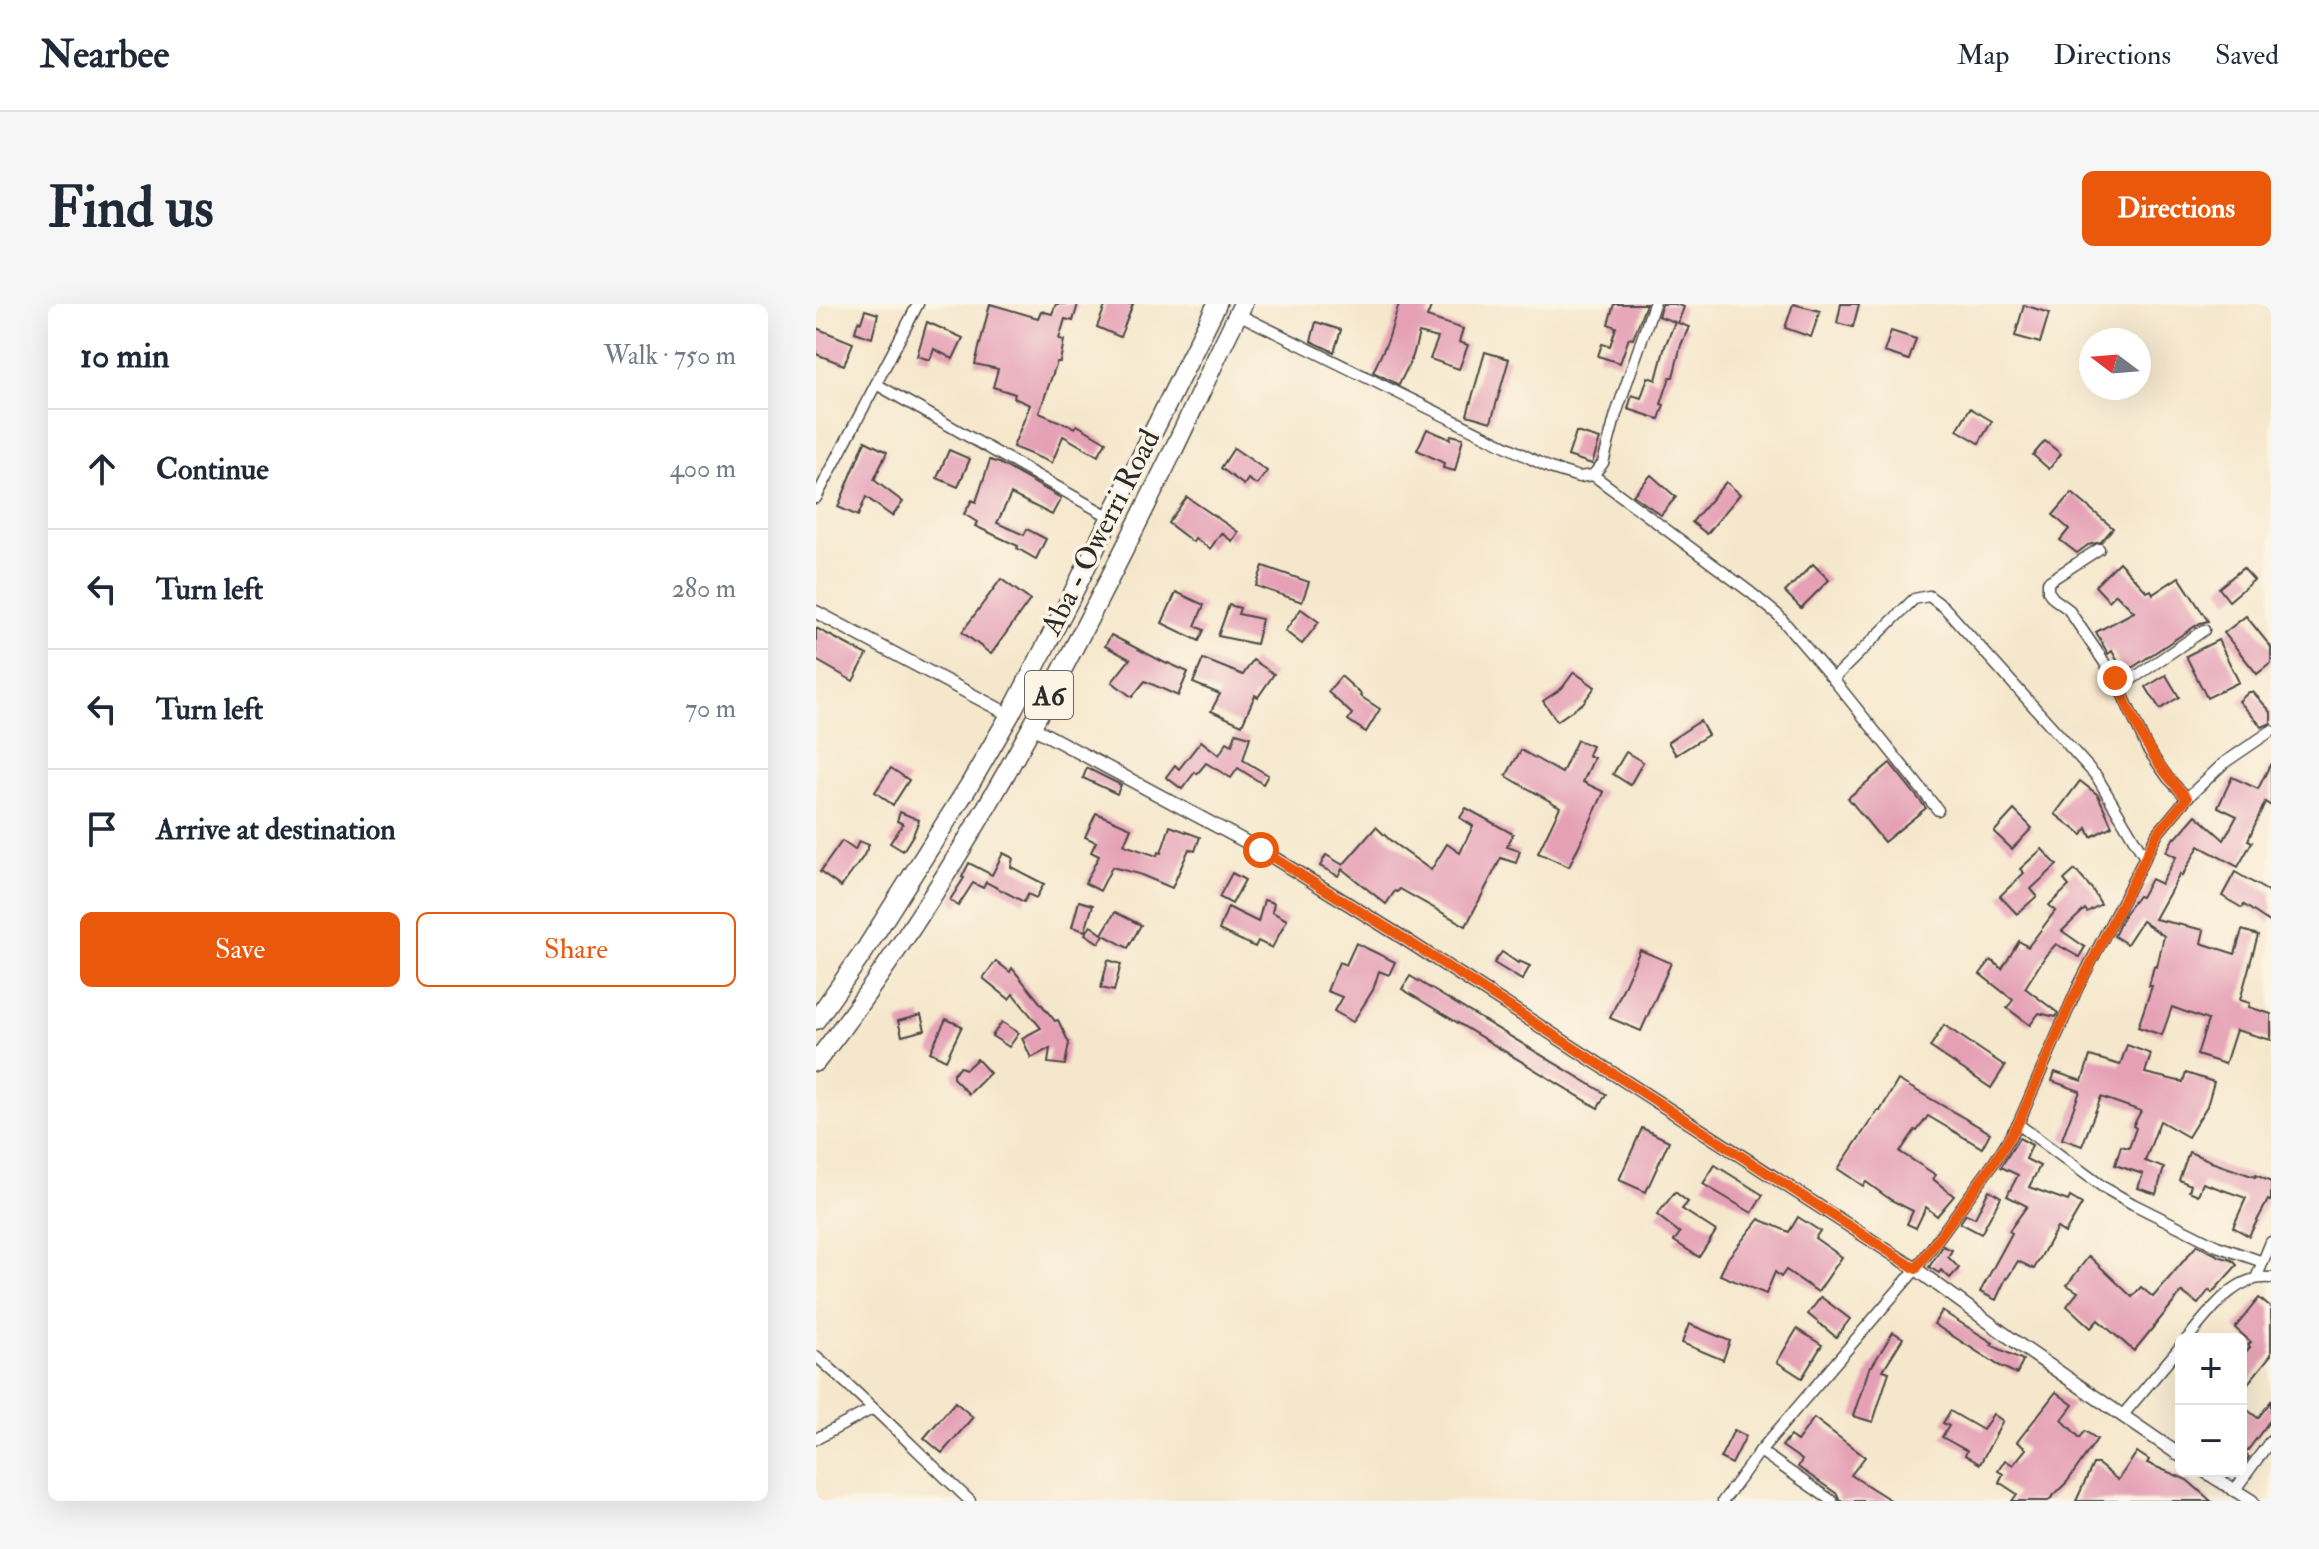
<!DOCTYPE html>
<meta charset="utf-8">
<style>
:root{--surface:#fff;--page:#f6f6f7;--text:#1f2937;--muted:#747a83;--line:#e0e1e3;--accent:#ea580c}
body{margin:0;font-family:"IM FELL Double Pica",serif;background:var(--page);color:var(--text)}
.controls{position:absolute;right:24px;bottom:24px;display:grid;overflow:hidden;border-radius:12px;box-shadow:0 8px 32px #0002}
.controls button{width:72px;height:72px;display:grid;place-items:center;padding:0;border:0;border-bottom:2px solid var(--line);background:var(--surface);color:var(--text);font:40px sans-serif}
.compass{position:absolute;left:1263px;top:24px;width:72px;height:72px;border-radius:50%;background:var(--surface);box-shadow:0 8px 32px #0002;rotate:286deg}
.stop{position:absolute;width:24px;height:24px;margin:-18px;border:6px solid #ea580c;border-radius:50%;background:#fff}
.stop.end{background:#ea580c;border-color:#fff;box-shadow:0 2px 8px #0008}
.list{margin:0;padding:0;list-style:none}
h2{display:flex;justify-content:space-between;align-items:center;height:104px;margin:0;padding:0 32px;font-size:34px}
h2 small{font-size:26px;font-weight:400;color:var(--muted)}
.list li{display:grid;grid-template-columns:52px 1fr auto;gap:24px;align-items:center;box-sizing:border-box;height:120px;padding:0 32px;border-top:2px solid var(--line)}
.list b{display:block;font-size:30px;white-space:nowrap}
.list em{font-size:26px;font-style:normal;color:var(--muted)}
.actions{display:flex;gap:16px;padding:24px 32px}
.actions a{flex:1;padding:18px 0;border:2px solid var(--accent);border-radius:12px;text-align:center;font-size:28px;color:var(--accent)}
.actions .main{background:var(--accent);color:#fff}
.icon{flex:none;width:44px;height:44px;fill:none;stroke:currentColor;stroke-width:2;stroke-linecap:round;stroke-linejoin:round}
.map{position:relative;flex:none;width:1455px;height:1197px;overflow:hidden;border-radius:12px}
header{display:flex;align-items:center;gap:48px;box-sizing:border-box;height:112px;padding:0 40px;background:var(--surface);border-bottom:2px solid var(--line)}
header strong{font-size:38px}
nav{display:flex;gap:44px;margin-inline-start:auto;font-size:28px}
.intro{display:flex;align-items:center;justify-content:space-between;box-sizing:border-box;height:192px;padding:0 48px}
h1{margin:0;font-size:56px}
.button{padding:20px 36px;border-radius:12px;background:var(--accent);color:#fff;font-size:28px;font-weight:700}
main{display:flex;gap:48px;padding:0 48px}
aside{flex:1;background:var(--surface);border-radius:12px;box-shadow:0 8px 32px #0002}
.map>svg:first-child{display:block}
</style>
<header>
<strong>Nearbee</strong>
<nav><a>Map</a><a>Directions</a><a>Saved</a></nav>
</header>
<div class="intro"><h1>Find us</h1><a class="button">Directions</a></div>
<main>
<aside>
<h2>10 min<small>Walk · 750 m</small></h2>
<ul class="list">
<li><svg class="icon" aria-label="ahead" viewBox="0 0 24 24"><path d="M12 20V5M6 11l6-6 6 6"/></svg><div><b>Continue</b></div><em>400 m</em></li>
<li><svg class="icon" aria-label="left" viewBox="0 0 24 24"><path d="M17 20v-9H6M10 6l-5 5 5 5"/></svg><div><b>Turn left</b></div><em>280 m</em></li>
<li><svg class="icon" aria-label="left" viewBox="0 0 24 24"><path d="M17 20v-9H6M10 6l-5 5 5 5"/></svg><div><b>Turn left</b></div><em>70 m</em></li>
<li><svg class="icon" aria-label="arrive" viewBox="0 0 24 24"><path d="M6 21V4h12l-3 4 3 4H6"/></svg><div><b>Arrive at destination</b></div></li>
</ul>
<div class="actions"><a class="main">Save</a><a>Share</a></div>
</aside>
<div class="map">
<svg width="1455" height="1197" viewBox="0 0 1455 1197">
<rect width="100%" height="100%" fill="#fcf5e5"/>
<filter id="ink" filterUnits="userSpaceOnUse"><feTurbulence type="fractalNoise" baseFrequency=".0125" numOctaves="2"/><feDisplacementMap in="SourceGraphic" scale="16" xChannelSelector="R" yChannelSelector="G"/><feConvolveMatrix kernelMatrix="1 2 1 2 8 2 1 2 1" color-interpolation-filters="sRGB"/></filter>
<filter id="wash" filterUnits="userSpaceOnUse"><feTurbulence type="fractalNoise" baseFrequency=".006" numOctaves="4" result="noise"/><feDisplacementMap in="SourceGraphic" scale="32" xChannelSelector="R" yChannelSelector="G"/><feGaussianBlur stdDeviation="1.8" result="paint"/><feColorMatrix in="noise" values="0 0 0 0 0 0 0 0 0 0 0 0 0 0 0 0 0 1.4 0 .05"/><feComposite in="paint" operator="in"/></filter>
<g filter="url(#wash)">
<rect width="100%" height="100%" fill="#f5e7cc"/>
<g id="blocks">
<g fill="#e5a0b6">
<path d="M 174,0 L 222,14 L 225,7 L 236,10 L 240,0 L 262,0 L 257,17 L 249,15 L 243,35 L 248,36 L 244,58 L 241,58 L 223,109 L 259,124 L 261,121 L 290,138 L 282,152 L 247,132 L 236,159 L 197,143 L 214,101 L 198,94 L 199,90 L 177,83 L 182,65 L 159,60 Z"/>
<path d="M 290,0 L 317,0 L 304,33 L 281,23 Z"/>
<path d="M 583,0 L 616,0 L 611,13 L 647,25 L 643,38 L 652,41 L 643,65 L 614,55 L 622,34 L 603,29 L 597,52 L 583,81 L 557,68 L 572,36 Z"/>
<path d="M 798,0 L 830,0 L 817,35 L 813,34 L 804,59 L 782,52 L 786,40 L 794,42 L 800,23 L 792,20 Z"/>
<path d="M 846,0 L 859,0 L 868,3 L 862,19 L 873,23 L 865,41 L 857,73 L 854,73 L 845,100 L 848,101 L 843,115 L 812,105 L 816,91 L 825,94 L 832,73 L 840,76 L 849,42 L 859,18 L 842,12 Z"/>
<path d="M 977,0 L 1004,7 L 995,33 L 969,24 Z"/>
<path d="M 1025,0 L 1043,0 L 1037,23 L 1021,19 Z"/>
<path d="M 1208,1 L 1233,9 L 1224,39 L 1199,32 Z"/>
<path d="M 49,6 L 62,10 L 56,34 L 39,28 L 42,17 L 45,18 Z"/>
<path d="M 111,18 L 147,34 L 137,55 L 118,45 L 114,56 L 101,52 Z"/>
<path d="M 500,18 L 525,26 L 518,48 L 495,37 Z"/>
<path d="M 0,24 L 37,39 L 28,61 L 0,50 Z"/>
<path d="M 1075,27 L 1100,35 L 1093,56 L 1068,48 Z"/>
<path d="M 669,48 L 693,55 L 675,118 L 651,111 Z"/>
<path d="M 1154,104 L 1176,117 L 1163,139 L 1141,126 Z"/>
<path d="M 611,125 L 634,135 L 635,131 L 647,134 L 639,167 L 627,164 L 628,159 L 601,146 Z"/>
<path d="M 760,128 L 784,135 L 776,160 L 752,152 Z"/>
<path d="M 49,137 L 71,148 L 58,176 L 87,198 L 76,212 L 50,193 L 42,212 L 22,203 Z"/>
<path d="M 1229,137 L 1245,150 L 1233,165 L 1217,151 Z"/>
<path d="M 418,144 L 451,167 L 441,181 L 432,175 L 428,181 L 405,164 Z"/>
<path d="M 133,146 L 154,155 L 142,183 L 121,174 Z"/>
<path d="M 174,156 L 183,159 L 245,194 L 236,211 L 195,190 L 181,219 L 208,231 L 211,225 L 230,235 L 220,255 L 201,244 L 202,242 L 159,222 L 161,218 L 148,210 L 156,196 L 160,198 Z"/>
<path d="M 835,171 L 860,193 L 845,211 L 817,191 Z"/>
<path d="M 910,178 L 924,190 L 891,230 L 876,218 Z"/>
<path d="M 1256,189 L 1297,224 L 1285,238 L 1272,241 L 1261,249 L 1244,236 L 1253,225 L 1237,211 Z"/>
<path d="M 371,193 L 422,228 L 416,237 L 405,229 L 394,245 L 379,234 L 377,238 L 352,219 Z"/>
<path d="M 1303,258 L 1331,288 L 1335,286 L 1337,290 L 1363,273 L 1392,317 L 1384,319 L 1308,369 L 1296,347 L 1292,350 L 1280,328 L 1318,308 L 1300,290 L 1293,297 L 1279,282 Z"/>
<path d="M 997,260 L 1013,276 L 985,304 L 969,288 Z"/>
<path d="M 447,262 L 493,278 L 486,298 L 440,282 Z"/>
<path d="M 1427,264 L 1438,276 L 1413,297 L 1403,284 Z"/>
<path d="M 185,275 L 214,296 L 175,350 L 146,328 Z"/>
<path d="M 360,288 L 388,301 L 379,322 L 388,326 L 383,337 L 346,319 Z"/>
<path d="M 413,301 L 424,304 L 422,310 L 446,315 L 440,340 L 402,332 Z"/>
<path d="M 485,305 L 503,318 L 486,340 L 469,327 Z"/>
<path d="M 1430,312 L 1455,343 L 1455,359 L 1441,370 L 1408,329 Z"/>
<path d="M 0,324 L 51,351 L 37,377 L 0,356 Z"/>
<path d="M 295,331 L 351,360 L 352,359 L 372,368 L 362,392 L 329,377 L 316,393 L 296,378 L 314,355 L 289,342 Z"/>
<path d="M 1402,336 L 1423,378 L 1391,394 L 1370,352 Z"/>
<path d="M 387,355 L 427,371 L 437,356 L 458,370 L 442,393 L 439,391 L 426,421 L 395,407 L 404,390 L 377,379 Z"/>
<path d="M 758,368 L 779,383 L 767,399 L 741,417 L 727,397 L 746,384 Z"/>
<path d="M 1350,371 L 1363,393 L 1344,405 L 1330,383 Z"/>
<path d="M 525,372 L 545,390 L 544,392 L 564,405 L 550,428 L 532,416 L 536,410 L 512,388 Z"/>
<path d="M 1433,388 L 1437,388 L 1455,408 L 1455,419 L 1446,423 L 1423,397 Z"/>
<path d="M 884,417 L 892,431 L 860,451 L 852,438 Z"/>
<path d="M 420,429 L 434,433 L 427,456 L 452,471 L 447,480 L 422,464 L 415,474 L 390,459 L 381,470 L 379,468 L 366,485 L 350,473 L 359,461 L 363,465 L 385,437 L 403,451 L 411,438 L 416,441 Z"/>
<path d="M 761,436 L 776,442 L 772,451 L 778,454 L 767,478 L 788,488 L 753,563 L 722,549 L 744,503 L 690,472 L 705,446 L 746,469 Z"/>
<path d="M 810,448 L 827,458 L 814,481 L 797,470 Z"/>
<path d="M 1074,459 L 1110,504 L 1068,538 L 1032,494 Z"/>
<path d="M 1455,459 L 1455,502 L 1449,498 L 1432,536 L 1436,538 L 1422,563 L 1383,542 L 1366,572 L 1364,570 L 1339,615 L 1388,626 L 1385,639 L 1419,650 L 1426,626 L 1442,631 L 1424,696 L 1434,699 L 1433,703 L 1455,710 L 1455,736 L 1420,726 L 1409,760 L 1381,751 L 1392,716 L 1356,703 L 1346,731 L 1322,723 L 1336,682 L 1333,682 L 1338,662 L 1341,663 L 1348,632 L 1326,617 L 1311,640 L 1298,632 L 1309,609 L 1322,592 L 1325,593 L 1335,575 L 1345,580 L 1360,553 L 1350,548 L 1358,533 L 1360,534 L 1380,511 L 1408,536 L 1421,512 L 1402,503 L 1416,473 L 1442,485 Z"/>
<path d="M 75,464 L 93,476 L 77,501 L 59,488 Z"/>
<path d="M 271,464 L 305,481 L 301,490 L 267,474 Z"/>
<path d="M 1264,477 L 1282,491 L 1296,522 L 1275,533 L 1271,524 L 1266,531 L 1239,510 Z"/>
<path d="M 650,504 L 697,530 L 691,543 L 704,547 L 700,559 L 685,554 L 650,622 L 584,585 L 581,588 L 579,587 L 570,600 L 526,565 L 522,572 L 504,562 L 510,551 L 527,561 L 560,523 L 576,538 L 615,566 L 631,540 L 644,549 L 657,522 L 644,514 Z"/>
<path d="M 1198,506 L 1216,524 L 1196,545 L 1178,528 Z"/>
<path d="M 84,508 L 103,516 L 97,531 L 87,547 L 74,539 L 87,520 L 81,517 Z"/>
<path d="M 280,509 L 315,524 L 308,541 L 341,552 L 342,548 L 345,549 L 354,522 L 384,533 L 379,547 L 373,545 L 356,584 L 323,570 L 296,563 L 284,587 L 269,579 L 283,552 L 275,548 L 280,538 L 269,533 Z"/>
<path d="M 26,537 L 39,546 L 43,537 L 53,541 L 47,553 L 25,583 L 4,568 Z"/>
<path d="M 1226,545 L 1241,561 L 1215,585 L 1221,592 L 1201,610 L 1184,592 L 1208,569 L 1204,565 Z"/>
<path d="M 187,549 L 197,554 L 195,563 L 228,580 L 220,594 L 212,590 L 208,598 L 170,578 L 167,584 L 157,579 L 142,602 L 134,596 L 148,574 L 146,573 L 153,559 L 176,571 Z"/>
<path d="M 1259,566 L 1276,585 L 1285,600 L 1271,608 L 1269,605 L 1246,627 L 1269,643 L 1263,653 L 1240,640 L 1230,651 L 1209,684 L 1242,709 L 1240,713 L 1223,709 L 1214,721 L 1191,704 L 1197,696 L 1164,670 L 1175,656 L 1186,665 L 1203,637 L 1212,643 L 1239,607 L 1233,601 L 1253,582 L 1248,576 Z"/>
<path d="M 1419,568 L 1455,589 L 1455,619 L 1428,601 L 1426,604 L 1406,592 Z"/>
<path d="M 416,569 L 429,576 L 416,600 L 403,593 Z"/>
<path d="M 448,596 L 458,599 L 456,608 L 471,616 L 456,644 L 442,637 L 439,643 L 403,626 L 412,603 L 442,618 Z"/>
<path d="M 263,597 L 277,601 L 269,627 L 256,623 Z"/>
<path d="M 299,608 L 325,621 L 312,644 L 288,631 L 283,639 L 269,630 L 275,622 L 286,630 Z"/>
<path d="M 540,639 L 579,658 L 573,671 L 563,667 L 557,686 L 537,718 L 518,707 L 526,693 L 511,687 L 523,658 L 530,661 Z"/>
<path d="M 824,646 L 855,659 L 825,727 L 794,714 Z"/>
<path d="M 686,648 L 702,659 L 703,657 L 714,662 L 706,676 L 678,659 Z"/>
<path d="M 292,656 L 305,660 L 298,687 L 285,684 Z"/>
<path d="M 180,657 L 194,668 L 196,664 L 239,717 L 242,716 L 253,739 L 249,761 L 232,759 L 234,744 L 215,754 L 206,734 L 225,724 L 197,690 L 193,695 L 167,674 Z"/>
<path d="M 594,672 L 790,790 L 782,804 L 586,685 Z"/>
<path d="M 105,711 L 109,726 L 86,732 L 82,717 Z"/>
<path d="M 130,715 L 146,722 L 130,756 L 114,748 Z"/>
<path d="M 186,718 L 203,729 L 193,743 L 176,732 Z"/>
<path d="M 1128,721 L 1189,762 L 1175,784 L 1114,743 Z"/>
<path d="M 1311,741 L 1335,750 L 1329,769 L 1367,778 L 1370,769 L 1398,778 L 1391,802 L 1372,833 L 1344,817 L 1329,857 L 1348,864 L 1340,890 L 1322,884 L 1327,870 L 1299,861 L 1305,842 L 1313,844 L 1320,824 L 1317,822 L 1325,807 L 1285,793 L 1266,842 L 1246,835 L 1264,787 L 1236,777 L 1239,768 L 1266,777 L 1274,752 L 1304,761 Z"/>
<path d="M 161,755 L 174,769 L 153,790 L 137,774 L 137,770 L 144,763 L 150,765 Z"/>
<path d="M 1082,776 L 1174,829 L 1166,844 L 1112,812 L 1101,827 L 1099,826 L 1084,848 L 1120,871 L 1117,875 L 1138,892 L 1121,912 L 1110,903 L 1100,924 L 1091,920 L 1097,907 L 1075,896 L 1050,878 L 1047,882 L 1022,865 L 1062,806 L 1064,807 Z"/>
<path d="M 826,824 L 853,837 L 830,888 L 803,876 Z"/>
<path d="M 1203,834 L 1216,841 L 1210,855 L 1224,862 L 1213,883 L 1252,897 L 1254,893 L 1266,900 L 1249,929 L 1241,924 L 1218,965 L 1202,957 L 1191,975 L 1190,974 L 1180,996 L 1164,988 L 1196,929 L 1193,927 L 1211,902 L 1191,892 L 1202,871 L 1185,863 Z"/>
<path d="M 1373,848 L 1395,857 L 1395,858 L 1439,873 L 1440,871 L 1455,878 L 1455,897 L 1452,896 L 1433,932 L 1417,923 L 1430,894 L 1387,879 L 1382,891 L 1373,887 L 1375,881 L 1363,876 Z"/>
<path d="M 899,861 L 947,891 L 936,909 L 887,880 Z"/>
<path d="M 1173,886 L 1185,893 L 1165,930 L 1144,919 L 1150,910 L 1159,914 Z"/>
<path d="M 859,888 L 872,898 L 866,905 L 900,927 L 883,953 L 858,937 L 864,929 L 841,911 Z"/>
<path d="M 982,913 L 1004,927 L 999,934 L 1026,953 L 1002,988 L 970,966 L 965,973 L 959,968 L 950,990 L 904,971 L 912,954 L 943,915 L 973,928 Z"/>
<path d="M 1381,941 L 1405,953 L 1416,956 L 1421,961 L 1396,989 L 1393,986 L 1382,1000 L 1366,988 L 1318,1047 L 1282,1016 L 1275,1024 L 1251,1002 L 1262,988 L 1251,981 L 1273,952 L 1316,993 L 1325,983 L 1337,993 Z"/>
<path d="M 1127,942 L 1136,946 L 1132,953 L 1143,964 L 1134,974 L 1125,966 L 1123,969 L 1113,963 Z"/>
<path d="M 1005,993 L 1034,1015 L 1020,1033 L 992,1010 Z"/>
<path d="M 1443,994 L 1455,1004 L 1455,1051 L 1425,1088 L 1425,1054 L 1434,1043 L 1432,1041 L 1435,1038 L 1419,1024 Z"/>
<path d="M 1126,1007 L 1177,1039 L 1175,1041 L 1207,1056 L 1201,1070 L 1182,1061 L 1118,1020 Z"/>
<path d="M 873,1020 L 914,1037 L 907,1056 L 866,1039 Z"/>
<path d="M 981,1025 L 1006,1041 L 986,1074 L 961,1058 Z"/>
<path d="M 1077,1028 L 1087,1034 L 1067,1066 L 1073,1068 L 1057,1118 L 1037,1112 L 1054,1062 L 1056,1062 Z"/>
<path d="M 1240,1088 L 1257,1101 L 1246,1116 L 1264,1134 L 1269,1127 L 1281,1135 L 1251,1178 L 1232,1197 L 1196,1197 L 1201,1190 L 1183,1178 L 1187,1170 L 1182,1167 L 1189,1156 L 1197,1161 L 1210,1145 L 1201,1138 Z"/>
<path d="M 1455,1097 L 1455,1115 L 1429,1150 L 1433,1153 L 1425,1164 L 1425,1101 L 1442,1114 Z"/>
<path d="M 139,1098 L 157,1113 L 126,1149 L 108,1134 Z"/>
<path d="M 1134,1107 L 1167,1126 L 1177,1110 L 1187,1117 L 1164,1160 L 1149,1151 L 1151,1147 L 1126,1133 L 1133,1122 L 1127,1119 Z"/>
<path d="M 998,1114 L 1049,1153 L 1035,1171 L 1076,1197 L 1024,1197 L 1021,1190 L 982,1163 L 986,1156 L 966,1142 L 974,1132 L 981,1137 Z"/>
<path d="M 918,1126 L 930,1132 L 916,1160 L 904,1154 Z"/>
<path d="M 1321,1148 L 1333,1156 L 1331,1159 L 1371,1176 L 1395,1197 L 1260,1197 L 1277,1160 L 1282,1160 L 1302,1176 Z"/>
</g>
</g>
</g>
<g filter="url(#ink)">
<use href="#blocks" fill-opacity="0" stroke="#494743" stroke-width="2"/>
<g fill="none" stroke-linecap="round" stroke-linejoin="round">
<defs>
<g id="minor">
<path d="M 422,10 L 734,164 L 763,173 L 777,171 L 787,159 L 800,110 L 838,0"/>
<path d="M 60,80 L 294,213"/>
<path d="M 777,171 L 934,288 L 962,311 L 1017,375 L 1122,506"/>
<path d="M 0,194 L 102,0"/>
<path d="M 1283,245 L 1232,278 L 1232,287 L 1237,294 L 1252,305 L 1299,374 L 1331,444 L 1352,474 L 1371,494"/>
<path d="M 1017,375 L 1098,295 L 1113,292 L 1128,303 L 1281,473 L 1329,554"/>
<path d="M 1303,384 L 1388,326"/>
<path d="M 1202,820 L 1287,883 L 1317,900 L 1401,942 L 1447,958"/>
<path d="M 1441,972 L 1455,938"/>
<path d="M 1371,1035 C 1393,1009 1418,970 1455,974"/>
<path d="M 0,1052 C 53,1098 103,1149 154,1197"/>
<path d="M 1306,1112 L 1365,1042"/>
<path d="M 0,1135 L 56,1105"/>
<path d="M 944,1147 L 1016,1197"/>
<path d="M 1418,1187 L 1455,1136"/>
<path d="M 907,1197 L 944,1147 L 1100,965 L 1179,857 L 1202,820 L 1262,683 L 1341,530 L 1371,494 L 1408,459 L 1455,427"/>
</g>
<g id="tertiary">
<path d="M 0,308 L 194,411"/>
<path d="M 216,423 L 445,546 L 581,630 L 1100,965 L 1208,1044 L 1365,1152"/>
<path d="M 1388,1167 L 1436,1197"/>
</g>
<g id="trunk">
<path d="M 0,716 L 49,646 L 154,480 L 194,411 L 253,297 L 401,0"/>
<path d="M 0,758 C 144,573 251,363 354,153 C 379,102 401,50 427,0"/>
</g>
</defs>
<use href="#minor" stroke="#494743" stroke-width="13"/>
<use href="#tertiary" stroke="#494743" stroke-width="15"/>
<use href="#trunk" stroke="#494743" stroke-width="21"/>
<use href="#minor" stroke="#fff" stroke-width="10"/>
<use href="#tertiary" stroke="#fff" stroke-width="12"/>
<use href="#trunk" stroke="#fff" stroke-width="18"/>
</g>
</g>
<g fill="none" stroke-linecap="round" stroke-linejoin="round" filter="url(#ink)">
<path stroke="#ea580c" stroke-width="10" d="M 445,546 L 581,630 L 1100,965 L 1179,857 L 1202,820 L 1256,696 L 1329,554 L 1341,530 L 1371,494 C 1334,456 1320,422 1299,374"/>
</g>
<g text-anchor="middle" stroke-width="7" stroke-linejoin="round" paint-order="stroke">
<rect fill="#fcf5e5" stroke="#6a6863" stroke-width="2" x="209" y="367" width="48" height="48" rx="6"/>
<g font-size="28" font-weight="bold" fill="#2b2b2b">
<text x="233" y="401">A6</text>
</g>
<g font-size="30" fill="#2b2b2b" stroke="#fcf5e5">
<text transform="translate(284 228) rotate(-63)" y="10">Aba - Owerri Road</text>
</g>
</g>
</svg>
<div class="controls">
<button>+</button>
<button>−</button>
</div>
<svg class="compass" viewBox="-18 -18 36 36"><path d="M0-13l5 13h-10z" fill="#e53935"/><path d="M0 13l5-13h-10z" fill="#747a83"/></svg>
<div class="stop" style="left:445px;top:546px"></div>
<div class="stop end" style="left:1299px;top:374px"></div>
</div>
</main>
